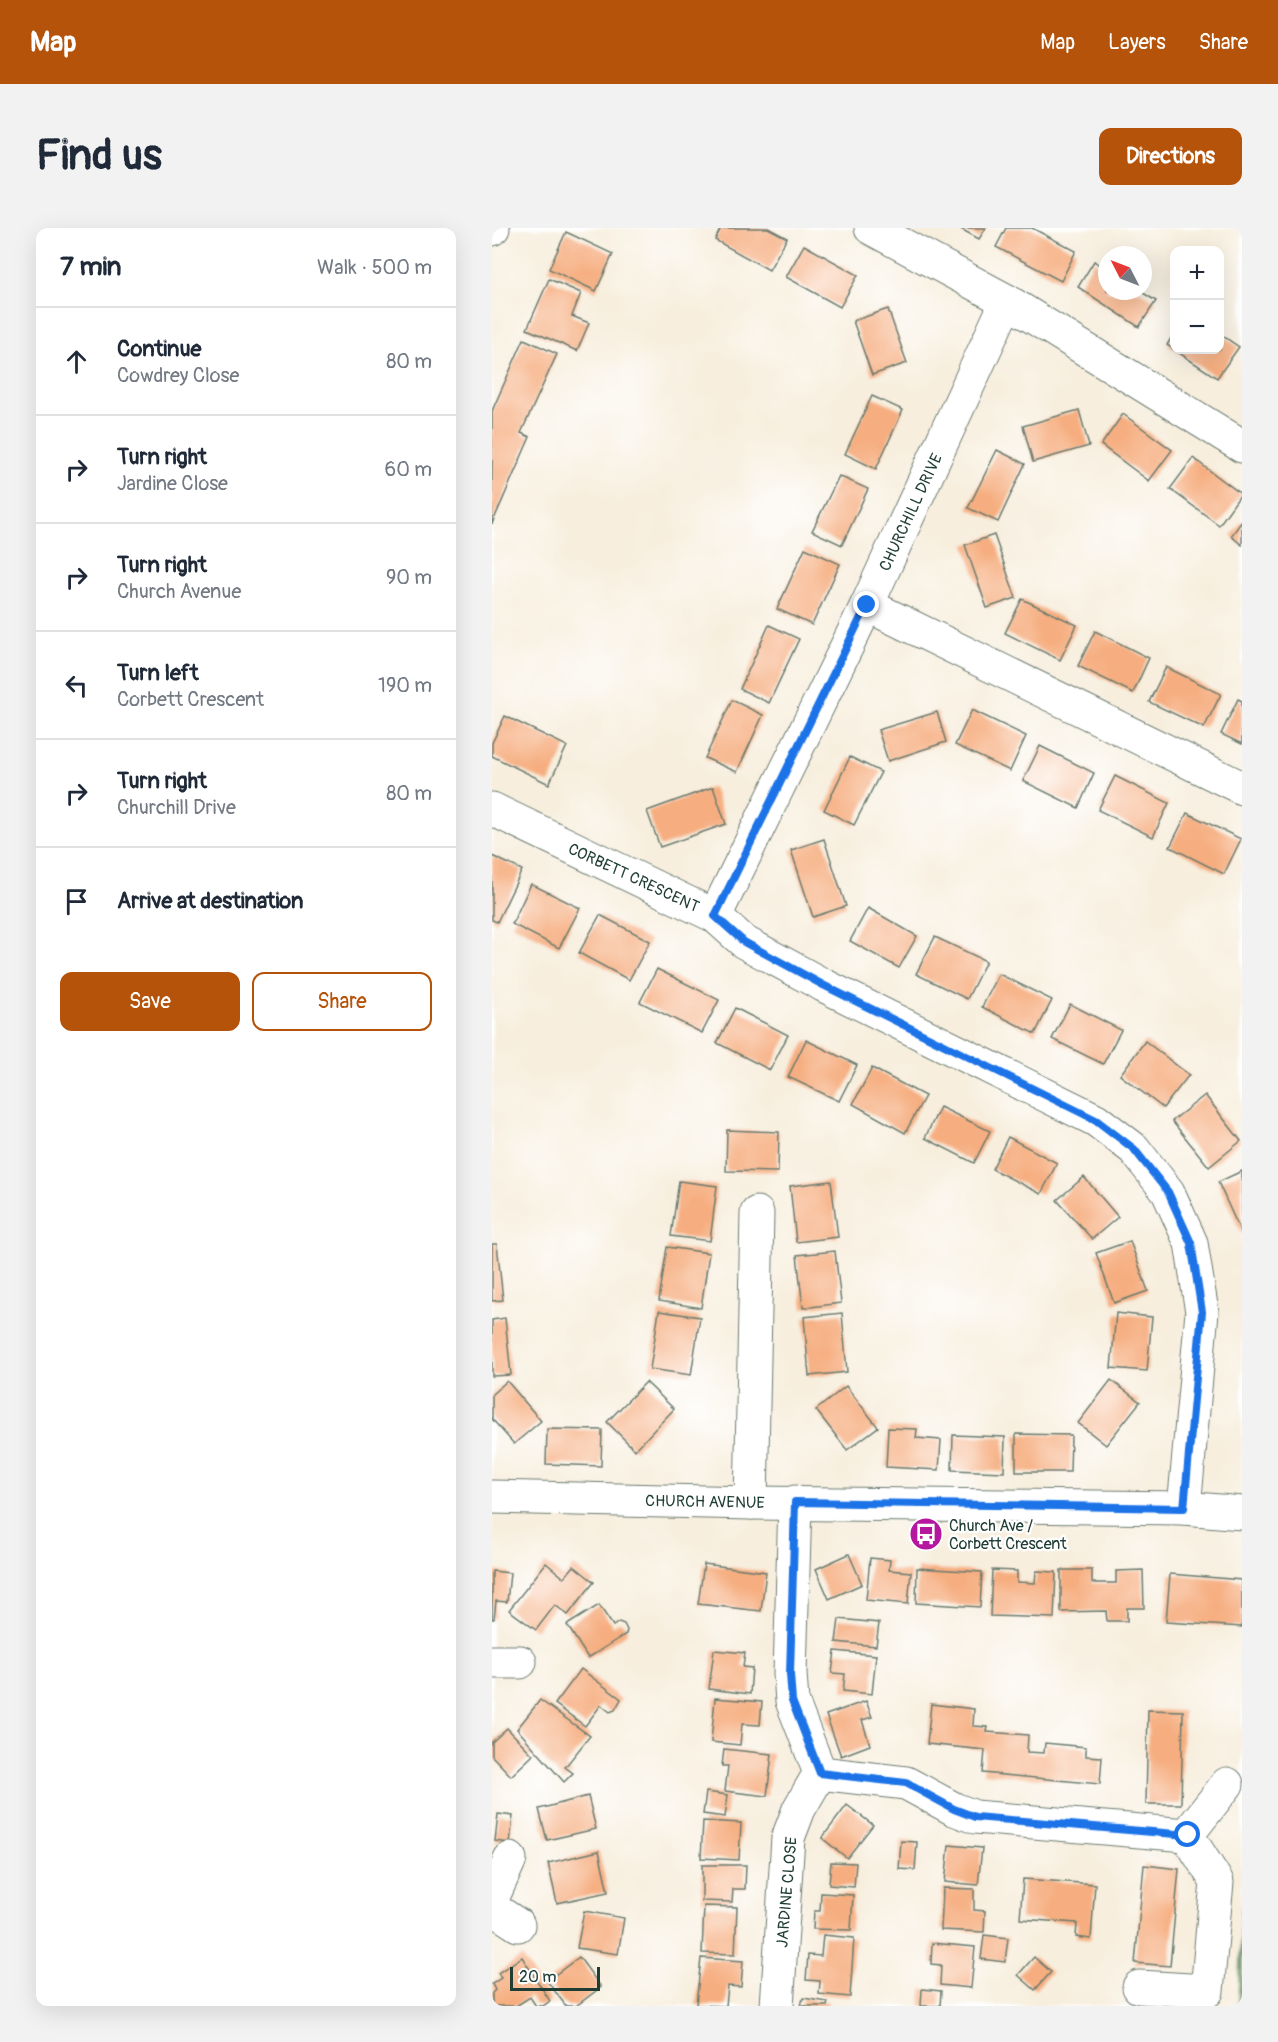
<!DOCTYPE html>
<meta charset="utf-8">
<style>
:root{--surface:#fff;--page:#f2f2f3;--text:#1f2937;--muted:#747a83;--line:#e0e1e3;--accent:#b45309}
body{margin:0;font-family:Pangolin,sans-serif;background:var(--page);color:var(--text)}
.controls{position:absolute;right:18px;top:18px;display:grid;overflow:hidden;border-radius:12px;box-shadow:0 6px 24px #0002}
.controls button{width:54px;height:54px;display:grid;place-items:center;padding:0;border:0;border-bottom:2px solid var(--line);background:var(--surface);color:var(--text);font:30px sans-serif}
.compass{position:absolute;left:606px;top:18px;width:54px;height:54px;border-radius:50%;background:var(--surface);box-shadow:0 6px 24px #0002;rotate:312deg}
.scale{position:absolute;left:18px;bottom:15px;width:90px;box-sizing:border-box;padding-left:6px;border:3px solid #1f3d34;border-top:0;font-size:16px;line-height:21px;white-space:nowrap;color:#1f3d34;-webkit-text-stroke:4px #fff;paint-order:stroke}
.stop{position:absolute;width:18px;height:18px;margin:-14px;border:4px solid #1a73e8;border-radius:50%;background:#fff}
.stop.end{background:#1a73e8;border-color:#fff;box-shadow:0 2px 6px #0008}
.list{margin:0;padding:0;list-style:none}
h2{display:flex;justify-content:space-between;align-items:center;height:78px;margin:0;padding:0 24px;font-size:26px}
h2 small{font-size:20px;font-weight:400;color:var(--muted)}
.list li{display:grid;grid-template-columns:39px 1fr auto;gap:18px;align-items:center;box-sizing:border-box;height:108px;padding:0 24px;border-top:2px solid var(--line)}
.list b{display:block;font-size:22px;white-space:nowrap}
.list p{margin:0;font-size:20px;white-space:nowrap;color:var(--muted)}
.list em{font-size:20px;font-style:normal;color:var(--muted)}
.actions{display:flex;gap:12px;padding:18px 24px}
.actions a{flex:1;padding:14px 0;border:2px solid var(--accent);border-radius:12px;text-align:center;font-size:21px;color:var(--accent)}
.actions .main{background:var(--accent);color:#fff}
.icon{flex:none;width:33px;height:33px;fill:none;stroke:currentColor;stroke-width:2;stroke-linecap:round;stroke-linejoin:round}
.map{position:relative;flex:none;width:750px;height:1778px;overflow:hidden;border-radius:12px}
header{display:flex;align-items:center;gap:36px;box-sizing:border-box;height:84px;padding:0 30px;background:var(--accent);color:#fff}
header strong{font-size:28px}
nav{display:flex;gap:33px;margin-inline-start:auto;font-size:21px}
.intro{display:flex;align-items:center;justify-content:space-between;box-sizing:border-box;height:144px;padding:0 36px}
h1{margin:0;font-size:42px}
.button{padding:15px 27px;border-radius:12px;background:var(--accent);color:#fff;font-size:21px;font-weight:700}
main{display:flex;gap:36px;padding:0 36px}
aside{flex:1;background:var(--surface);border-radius:12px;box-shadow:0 6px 24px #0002}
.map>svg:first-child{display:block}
</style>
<header>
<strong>Map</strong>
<nav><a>Map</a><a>Layers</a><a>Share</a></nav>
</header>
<div class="intro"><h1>Find us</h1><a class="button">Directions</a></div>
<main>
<aside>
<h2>7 min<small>Walk · 500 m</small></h2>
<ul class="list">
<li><svg class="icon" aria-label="ahead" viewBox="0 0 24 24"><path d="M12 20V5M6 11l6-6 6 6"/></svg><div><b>Continue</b><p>Cowdrey Close</p></div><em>80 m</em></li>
<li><svg class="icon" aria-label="right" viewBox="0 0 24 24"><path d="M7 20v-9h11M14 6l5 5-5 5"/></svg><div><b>Turn right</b><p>Jardine Close</p></div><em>60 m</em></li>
<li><svg class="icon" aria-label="right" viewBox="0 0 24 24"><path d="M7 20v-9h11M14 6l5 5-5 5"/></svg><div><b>Turn right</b><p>Church Avenue</p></div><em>90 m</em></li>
<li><svg class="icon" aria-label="left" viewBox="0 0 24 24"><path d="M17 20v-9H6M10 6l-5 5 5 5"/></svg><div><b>Turn left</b><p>Corbett Crescent</p></div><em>190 m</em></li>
<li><svg class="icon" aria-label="right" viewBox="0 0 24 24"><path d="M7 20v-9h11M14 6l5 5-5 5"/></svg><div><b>Turn right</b><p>Churchill Drive</p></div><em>80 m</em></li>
<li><svg class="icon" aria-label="arrive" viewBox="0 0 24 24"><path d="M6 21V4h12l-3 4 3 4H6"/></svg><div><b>Arrive at destination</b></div></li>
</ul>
<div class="actions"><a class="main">Save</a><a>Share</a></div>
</aside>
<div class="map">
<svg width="750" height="1778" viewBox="0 0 750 1778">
<rect width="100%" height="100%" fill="#fff"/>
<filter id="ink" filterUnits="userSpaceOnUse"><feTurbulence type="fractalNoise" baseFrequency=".0167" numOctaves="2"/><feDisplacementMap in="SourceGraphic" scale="12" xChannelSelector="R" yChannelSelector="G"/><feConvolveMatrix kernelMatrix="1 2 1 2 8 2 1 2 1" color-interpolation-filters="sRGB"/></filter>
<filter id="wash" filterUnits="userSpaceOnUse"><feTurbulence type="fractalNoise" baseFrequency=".008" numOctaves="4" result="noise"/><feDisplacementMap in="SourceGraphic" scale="24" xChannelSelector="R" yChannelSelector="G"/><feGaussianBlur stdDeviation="1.35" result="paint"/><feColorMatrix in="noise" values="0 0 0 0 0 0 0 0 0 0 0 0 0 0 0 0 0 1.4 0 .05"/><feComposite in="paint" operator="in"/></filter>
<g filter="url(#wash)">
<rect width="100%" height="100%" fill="#f7eedd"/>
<path fill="#76a965" stroke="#4a734c" stroke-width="1.5" d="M 750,1679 L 750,1778 L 746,1778 Z"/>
<g id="blocks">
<g fill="#f6ae80">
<path d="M 229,0 L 276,0 L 295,10 L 277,42 L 223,12 Z"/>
<path d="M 467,0 L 494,0 L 487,11 Z"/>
<path d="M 514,0 L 540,0 L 584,23 L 569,53 L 504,19 Z"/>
<path d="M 74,4 L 121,26 L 104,63 L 57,41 Z"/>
<path d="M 312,17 L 366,47 L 348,79 L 294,49 Z"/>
<path d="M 602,33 L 615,41 L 615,63 L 648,63 L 664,73 L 647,99 L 586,59 Z"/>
<path d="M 57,51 L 89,65 L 80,88 L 97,95 L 85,123 L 35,101 Z"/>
<path d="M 396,81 L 415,135 L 380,147 L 361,93 Z"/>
<path d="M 682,105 L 682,122 L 728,122 L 728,106 L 747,119 L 725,150 L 675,117 Z"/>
<path d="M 32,111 L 65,126 L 29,205 L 38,209 L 0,296 L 0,183 Z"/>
<path d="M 380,168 L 411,182 L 384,241 L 353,226 Z"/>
<path d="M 587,182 L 597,218 L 541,234 L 531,198 Z"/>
<path d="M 631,186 L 680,222 L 657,253 L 609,217 Z"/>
<path d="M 505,222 L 533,236 L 506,294 L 476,280 Z"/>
<path d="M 701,230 L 749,266 L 727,297 L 678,261 Z"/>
<path d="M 347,248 L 376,261 L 350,317 L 320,303 Z"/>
<path d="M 750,293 L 750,317 L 739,308 Z"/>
<path d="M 502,307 L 524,370 L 495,380 L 473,317 Z"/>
<path d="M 313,320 L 348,336 L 320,397 L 285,381 Z"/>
<path d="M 530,371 L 585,397 L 568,432 L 513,405 Z"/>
<path d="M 277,397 L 307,411 L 277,475 L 248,461 Z"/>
<path d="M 603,403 L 657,430 L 641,465 L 586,438 Z"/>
<path d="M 674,439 L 729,466 L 712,500 L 657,474 Z"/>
<path d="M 746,471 L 750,473 L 750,516 L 729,506 Z"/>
<path d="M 240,472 L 271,487 L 245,544 L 213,530 Z"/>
<path d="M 480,482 L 534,508 L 518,543 L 463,517 Z"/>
<path d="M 445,484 L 454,514 L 396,533 L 386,502 Z"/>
<path d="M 13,488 L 75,518 L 57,556 L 0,528 L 0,515 Z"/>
<path d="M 548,518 L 602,545 L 586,580 L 531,553 Z"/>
<path d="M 358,529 L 389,544 L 362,597 L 332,582 Z"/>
<path d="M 623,548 L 677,575 L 661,609 L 606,582 Z"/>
<path d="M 221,559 L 234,596 L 168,619 L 155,583 Z"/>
<path d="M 695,585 L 749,611 L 732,646 L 678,619 Z"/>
<path d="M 332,611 L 354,678 L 321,689 L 299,622 Z"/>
<path d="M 0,628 L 30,642 L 5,694 L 0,692 Z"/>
<path d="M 39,656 L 88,680 L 67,720 L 20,696 Z"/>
<path d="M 376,680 L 425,708 L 407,740 L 358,713 Z"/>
<path d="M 108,687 L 158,713 L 137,752 L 87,725 Z"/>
<path d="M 443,709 L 494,733 L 475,771 L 424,746 Z"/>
<path d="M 165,741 L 227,772 L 210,805 L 148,774 Z"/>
<path d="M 507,746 L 560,772 L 543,806 L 490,779 Z"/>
<path d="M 578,776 L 629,802 L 611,836 L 560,811 Z"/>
<path d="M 243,780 L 296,807 L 278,842 L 225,815 Z"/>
<path d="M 314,812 L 365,837 L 347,873 L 296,849 Z"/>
<path d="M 653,813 L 697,847 L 671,880 L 628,847 Z"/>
<path d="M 380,840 L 433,868 L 413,905 L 361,876 Z"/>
<path d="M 713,867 L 749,913 L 717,939 L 680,893 Z"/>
<path d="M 448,879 L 498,903 L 482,935 L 433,910 Z"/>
<path d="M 235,902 L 287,904 L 286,944 L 234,943 Z"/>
<path d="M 516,909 L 565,935 L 549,966 L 500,941 Z"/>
<path d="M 750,943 L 750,1007 L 726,954 Z"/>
<path d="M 592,949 L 626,989 L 600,1011 L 565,972 Z"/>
<path d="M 187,953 L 225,958 L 218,1013 L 179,1008 Z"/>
<path d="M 339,953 L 346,1009 L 304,1014 L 298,958 Z"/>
<path d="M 638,1013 L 656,1063 L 622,1075 L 604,1025 Z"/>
<path d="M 0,1016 L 5,1016 L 11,1072 L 0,1073 Z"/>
<path d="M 175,1019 L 217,1025 L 209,1080 L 167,1073 Z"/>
<path d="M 343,1023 L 349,1075 L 311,1080 L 305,1027 Z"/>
<path d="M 167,1083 L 208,1089 L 199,1147 L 158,1141 Z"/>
<path d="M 350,1085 L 355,1144 L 317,1148 L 312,1089 Z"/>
<path d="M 624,1085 L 660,1089 L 655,1143 L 619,1140 Z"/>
<path d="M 13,1090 L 19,1147 L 0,1148 L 0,1092 Z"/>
<path d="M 619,1152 L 648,1174 L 614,1217 L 586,1195 Z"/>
<path d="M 15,1153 L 49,1193 L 22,1216 L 0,1191 L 0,1166 Z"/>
<path d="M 154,1154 L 182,1181 L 143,1222 L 115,1194 Z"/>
<path d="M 354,1158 L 386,1199 L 355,1222 L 324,1182 Z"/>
<path d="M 396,1200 L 425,1201 L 424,1210 L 449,1212 L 447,1242 L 394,1239 Z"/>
<path d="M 55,1201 L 110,1202 L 109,1238 L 54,1236 Z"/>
<path d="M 524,1206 L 579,1207 L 578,1244 L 524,1244 Z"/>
<path d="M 461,1207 L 513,1209 L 512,1244 L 460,1242 Z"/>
<path d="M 357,1326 L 370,1356 L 337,1371 L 324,1341 Z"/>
<path d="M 378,1330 L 398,1332 L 397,1342 L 419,1344 L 416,1376 L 374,1372 Z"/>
<path d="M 54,1335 L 72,1350 L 82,1338 L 102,1354 L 76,1387 L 63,1377 L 44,1402 L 17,1382 Z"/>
<path d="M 212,1336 L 274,1344 L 269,1383 L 206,1376 Z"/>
<path d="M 425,1340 L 490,1344 L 488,1379 L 424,1375 Z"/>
<path d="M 500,1342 L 525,1343 L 525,1354 L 543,1355 L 544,1343 L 564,1344 L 562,1390 L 498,1388 Z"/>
<path d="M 569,1342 L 600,1342 L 600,1355 L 624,1355 L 624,1343 L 651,1342 L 652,1380 L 635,1380 L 635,1393 L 615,1393 L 614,1383 L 569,1384 Z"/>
<path d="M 0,1343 L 18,1345 L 15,1374 L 4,1373 L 2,1391 L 0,1391 Z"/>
<path d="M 678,1346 L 750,1352 L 750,1399 L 674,1394 Z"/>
<path d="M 107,1377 L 121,1398 L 127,1394 L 132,1396 L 135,1402 L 134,1406 L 96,1430 L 75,1397 Z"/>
<path d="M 347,1391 L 387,1395 L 384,1418 L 344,1414 Z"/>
<path d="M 222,1422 L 253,1425 L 251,1439 L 260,1440 L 258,1466 L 217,1461 Z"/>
<path d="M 343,1423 L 384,1427 L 380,1466 L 351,1463 L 353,1446 L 340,1445 Z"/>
<path d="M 89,1441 L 129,1471 L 123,1482 L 118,1484 L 109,1477 L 93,1498 L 63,1476 Z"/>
<path d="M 223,1470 L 270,1474 L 268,1497 L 250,1496 L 248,1517 L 219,1514 Z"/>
<path d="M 48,1472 L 98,1508 L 73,1539 L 81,1545 L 72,1554 L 25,1501 Z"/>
<path d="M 374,1473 L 380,1489 L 370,1492 L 378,1517 L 349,1528 L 334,1487 Z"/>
<path d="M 439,1476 L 482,1481 L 481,1498 L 496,1499 L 495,1504 L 536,1507 L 535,1524 L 552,1525 L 553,1515 L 594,1519 L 594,1528 L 610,1529 L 608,1556 L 491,1545 L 493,1522 L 435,1516 Z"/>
<path d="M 656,1482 L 691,1483 L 689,1576 L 654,1576 Z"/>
<path d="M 15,1500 L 41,1527 L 19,1548 L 0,1528 L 0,1514 Z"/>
<path d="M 232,1521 L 280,1526 L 275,1568 L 233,1563 L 236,1538 L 230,1538 Z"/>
<path d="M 214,1564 L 236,1567 L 233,1589 L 211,1586 Z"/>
<path d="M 96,1568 L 104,1601 L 55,1612 L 47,1581 Z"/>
<path d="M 355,1577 L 381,1597 L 355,1630 L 330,1610 Z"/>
<path d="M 6,1586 L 21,1588 L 18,1615 L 3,1613 Z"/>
<path d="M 211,1593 L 249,1595 L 247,1632 L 209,1630 Z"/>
<path d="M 409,1613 L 425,1614 L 423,1642 L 407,1641 Z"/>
<path d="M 457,1617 L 490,1620 L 486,1657 L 453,1654 Z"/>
<path d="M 107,1623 L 116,1664 L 65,1675 L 56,1635 Z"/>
<path d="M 339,1634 L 364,1635 L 362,1659 L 337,1657 Z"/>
<path d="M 210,1637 L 254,1637 L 253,1661 L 241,1661 L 240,1674 L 210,1673 Z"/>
<path d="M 652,1637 L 687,1641 L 678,1738 L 643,1735 Z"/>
<path d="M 531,1651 L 603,1656 L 599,1711 L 584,1709 L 585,1695 L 528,1691 Z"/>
<path d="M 451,1660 L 482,1661 L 482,1682 L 493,1683 L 492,1704 L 449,1702 Z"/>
<path d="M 329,1665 L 361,1667 L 359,1702 L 321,1701 L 322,1683 L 328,1683 Z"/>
<path d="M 212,1678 L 245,1679 L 243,1726 L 210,1725 Z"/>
<path d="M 92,1683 L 132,1690 L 126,1726 L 85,1720 Z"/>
<path d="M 331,1707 L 362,1710 L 358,1769 L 327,1766 L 328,1753 L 314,1752 L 316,1727 L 329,1728 Z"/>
<path d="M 492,1707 L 516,1710 L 513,1734 L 489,1731 Z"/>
<path d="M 440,1715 L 483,1719 L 479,1760 L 448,1757 L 449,1737 L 439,1736 Z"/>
<path d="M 30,1729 L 58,1773 L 51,1778 L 44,1778 L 38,1769 L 24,1778 L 0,1778 L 0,1765 L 3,1762 L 0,1756 L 9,1750 L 6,1745 Z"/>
<path d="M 87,1729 L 109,1759 L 84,1778 L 74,1778 L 55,1753 Z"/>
<path d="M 542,1729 L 559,1744 L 543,1762 L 526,1747 Z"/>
<path d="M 209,1730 L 251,1733 L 249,1759 L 236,1758 L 234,1778 L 204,1777 Z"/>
<path d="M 430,1761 L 449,1763 L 448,1778 L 429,1778 Z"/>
<path d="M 311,1770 L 336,1774 L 335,1778 L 309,1778 Z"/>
</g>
</g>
</g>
<g filter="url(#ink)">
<use href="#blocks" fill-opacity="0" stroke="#6b7b6f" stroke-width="1.5"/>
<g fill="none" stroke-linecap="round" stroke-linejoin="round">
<defs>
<g id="minor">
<path d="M 379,0 L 515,73 L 750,218"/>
<path d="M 0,1 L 1,0"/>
<path d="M 375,377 L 750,560"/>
<path d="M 0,581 L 223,688 L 252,714 L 331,757 L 604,892 L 642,921 L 676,964 L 699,1015 L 710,1084 L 692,1280"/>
<path d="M 223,688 L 375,377 L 515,73"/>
<path d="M 0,1269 L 259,1275 L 692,1280 L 750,1285"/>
<path d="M 259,1275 L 265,985"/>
<path d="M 0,1434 L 28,1434"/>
<path d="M 328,1545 L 414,1555 L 462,1581 L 483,1589 L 695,1607"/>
<path d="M 0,1671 L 18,1631"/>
<path d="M 0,1680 L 26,1697"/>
<path d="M 647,1759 L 715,1763 L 725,1654 L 695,1607 L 735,1556"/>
<path d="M 285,1778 L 296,1610 L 307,1581 L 328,1545 L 300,1473 L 298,1446 L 303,1274"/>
</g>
</defs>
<use href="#minor" stroke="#6b7b6f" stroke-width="35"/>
<use href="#minor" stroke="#fff" stroke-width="33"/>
</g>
</g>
<g fill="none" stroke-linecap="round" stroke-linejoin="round" filter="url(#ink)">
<path stroke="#1a73e8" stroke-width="8" d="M 375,377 L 223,688 L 252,714 L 331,757 L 604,892 L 642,921 L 676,964 L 699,1015 L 710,1084 L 692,1280 L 303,1274 L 298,1446 L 300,1473 L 328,1545 L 414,1555 L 462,1581 L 483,1589 L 696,1607"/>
</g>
<defs>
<symbol id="bus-disc" viewBox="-11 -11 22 22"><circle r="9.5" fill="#b5179e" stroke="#fff"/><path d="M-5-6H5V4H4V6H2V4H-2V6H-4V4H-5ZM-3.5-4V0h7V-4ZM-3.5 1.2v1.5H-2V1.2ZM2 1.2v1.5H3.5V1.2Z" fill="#fff"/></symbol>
</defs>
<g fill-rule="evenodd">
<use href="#bus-disc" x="415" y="1287" width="38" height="38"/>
</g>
<g text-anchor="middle" stroke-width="4.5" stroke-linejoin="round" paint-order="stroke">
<g font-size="16" fill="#1f3d34" stroke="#fff">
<text transform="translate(418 284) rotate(-65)" y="6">CHURCHILL DRIVE</text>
<text transform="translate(142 649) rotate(25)" y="6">CORBETT CRESCENT</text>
<text transform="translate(213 1273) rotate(1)" y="6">CHURCH AVENUE</text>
<text transform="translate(294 1664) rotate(-85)" y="6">JARDINE CLOSE</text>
</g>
<g font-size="16" fill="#1f3d34" stroke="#fff" text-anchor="start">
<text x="457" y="1303">Church Ave /<tspan x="457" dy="18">Corbett Crescent</tspan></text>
</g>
</g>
</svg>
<div class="controls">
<button>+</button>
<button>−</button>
</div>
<svg class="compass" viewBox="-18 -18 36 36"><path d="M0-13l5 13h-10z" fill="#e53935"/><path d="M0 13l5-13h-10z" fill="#747a83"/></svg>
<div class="scale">20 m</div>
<div class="stop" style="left:696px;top:1607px"></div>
<div class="stop end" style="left:375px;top:377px"></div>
</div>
</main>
